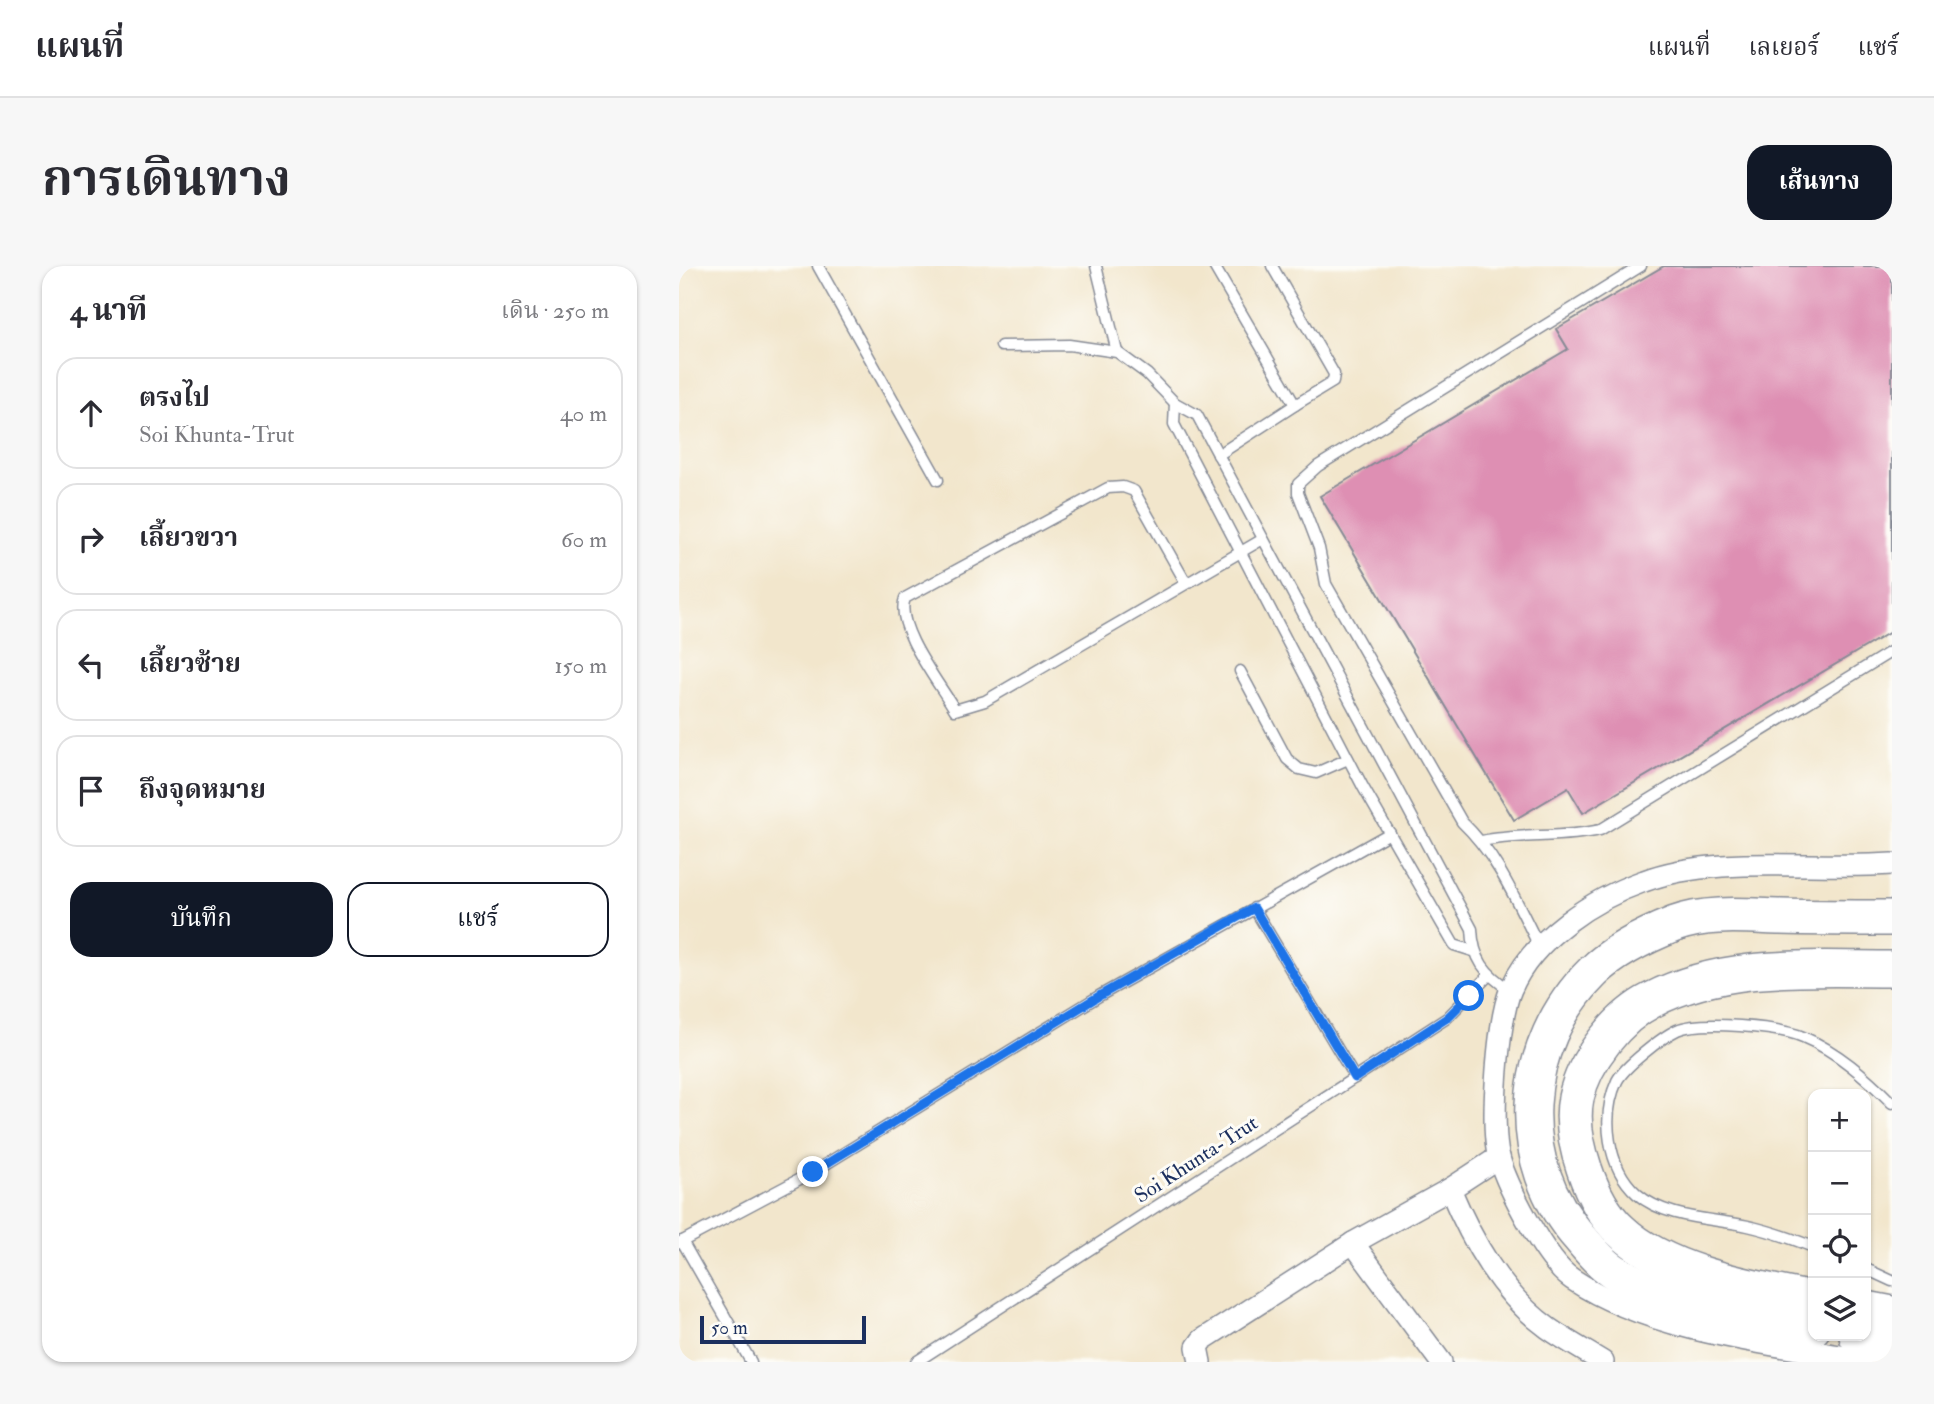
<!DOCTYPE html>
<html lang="th">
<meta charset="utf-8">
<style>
:root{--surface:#fff;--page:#f7f7f7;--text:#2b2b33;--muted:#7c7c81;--line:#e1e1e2;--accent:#111827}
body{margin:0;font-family:"IM FELL Double Pica","Noto Serif Thai",serif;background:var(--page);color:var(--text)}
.controls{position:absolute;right:21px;bottom:21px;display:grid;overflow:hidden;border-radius:14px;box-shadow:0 2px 5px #0004}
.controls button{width:63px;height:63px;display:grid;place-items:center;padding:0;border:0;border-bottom:2px solid var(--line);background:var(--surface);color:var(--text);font:35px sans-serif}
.scale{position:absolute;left:21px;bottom:18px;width:166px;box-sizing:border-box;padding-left:7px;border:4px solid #1b2f5e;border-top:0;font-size:19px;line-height:24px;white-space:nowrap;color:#1b2f5e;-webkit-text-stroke:5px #fdfcf7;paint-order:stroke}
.stop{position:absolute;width:21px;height:21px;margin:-16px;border:5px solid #1a73e8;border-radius:50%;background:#fff}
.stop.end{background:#1a73e8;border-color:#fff;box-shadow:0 2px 7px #0008}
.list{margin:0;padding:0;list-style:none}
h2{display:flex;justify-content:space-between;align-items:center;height:91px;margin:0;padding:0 28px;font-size:30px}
h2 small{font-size:23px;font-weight:400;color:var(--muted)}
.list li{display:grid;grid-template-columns:46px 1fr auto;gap:21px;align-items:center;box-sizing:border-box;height:112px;margin:0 14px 14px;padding:0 14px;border:2px solid var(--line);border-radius:21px}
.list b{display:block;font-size:26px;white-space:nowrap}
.list p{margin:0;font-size:23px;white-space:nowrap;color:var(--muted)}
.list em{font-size:23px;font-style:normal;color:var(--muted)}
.actions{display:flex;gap:14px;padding:21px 28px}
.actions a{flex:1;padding:16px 0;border:2px solid var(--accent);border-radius:21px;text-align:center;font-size:24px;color:var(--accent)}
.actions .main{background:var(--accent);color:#fff}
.icon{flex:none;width:38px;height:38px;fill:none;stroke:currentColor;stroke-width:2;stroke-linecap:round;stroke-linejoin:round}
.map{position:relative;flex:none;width:1213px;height:1096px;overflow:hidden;border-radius:21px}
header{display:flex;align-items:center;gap:42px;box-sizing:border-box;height:98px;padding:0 35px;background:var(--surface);border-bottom:2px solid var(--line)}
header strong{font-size:33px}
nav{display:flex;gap:38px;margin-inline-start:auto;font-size:24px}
.intro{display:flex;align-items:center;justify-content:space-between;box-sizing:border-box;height:168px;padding:0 42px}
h1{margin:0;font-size:49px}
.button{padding:18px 32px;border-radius:21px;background:var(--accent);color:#fff;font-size:24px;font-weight:700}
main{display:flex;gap:42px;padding:0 42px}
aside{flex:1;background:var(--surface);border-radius:21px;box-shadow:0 2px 5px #0004}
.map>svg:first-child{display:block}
</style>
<header>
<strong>แผนที่</strong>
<nav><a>แผนที่</a><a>เลเยอร์</a><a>แชร์</a></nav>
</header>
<div class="intro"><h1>การเดินทาง</h1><a class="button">เส้นทาง</a></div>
<main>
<aside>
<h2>4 นาที<small>เดิน · 250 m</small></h2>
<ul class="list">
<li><svg class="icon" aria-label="ahead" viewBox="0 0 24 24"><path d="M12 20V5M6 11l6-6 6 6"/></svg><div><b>ตรงไป</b><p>Soi Khunta-Trut</p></div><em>40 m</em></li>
<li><svg class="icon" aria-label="right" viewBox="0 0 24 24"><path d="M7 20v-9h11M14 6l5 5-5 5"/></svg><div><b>เลี้ยวขวา</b></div><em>60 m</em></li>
<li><svg class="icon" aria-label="left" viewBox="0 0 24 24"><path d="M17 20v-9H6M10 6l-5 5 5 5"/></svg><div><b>เลี้ยวซ้าย</b></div><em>150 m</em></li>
<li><svg class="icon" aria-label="arrive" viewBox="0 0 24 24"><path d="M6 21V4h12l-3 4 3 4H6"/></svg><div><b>ถึงจุดหมาย</b></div></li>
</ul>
<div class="actions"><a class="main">บันทึก</a><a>แชร์</a></div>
</aside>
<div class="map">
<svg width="1213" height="1096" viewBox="0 0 1213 1096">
<rect width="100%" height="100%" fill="#fdfcf7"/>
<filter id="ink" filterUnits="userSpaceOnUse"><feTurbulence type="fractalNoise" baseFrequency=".0143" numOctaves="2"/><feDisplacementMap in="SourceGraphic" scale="14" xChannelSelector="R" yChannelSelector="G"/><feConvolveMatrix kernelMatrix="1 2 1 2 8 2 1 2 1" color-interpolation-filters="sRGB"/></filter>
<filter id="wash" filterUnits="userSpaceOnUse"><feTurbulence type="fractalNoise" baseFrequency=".00686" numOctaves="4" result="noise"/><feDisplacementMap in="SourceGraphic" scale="28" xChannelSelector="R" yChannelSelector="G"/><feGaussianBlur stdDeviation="1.57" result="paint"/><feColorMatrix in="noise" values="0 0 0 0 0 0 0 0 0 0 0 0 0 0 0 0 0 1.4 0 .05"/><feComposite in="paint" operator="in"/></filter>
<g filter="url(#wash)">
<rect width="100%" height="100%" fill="#f2e6cc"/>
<g id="blocks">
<path fill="#de8fb3" d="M 985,0 L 1213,0 L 1213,365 L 904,547 L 889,522 L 835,554 L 641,230 L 889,83 L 877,63 Z"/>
</g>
</g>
<g filter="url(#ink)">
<use href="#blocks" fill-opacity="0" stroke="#868a95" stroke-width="2"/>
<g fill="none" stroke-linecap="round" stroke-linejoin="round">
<defs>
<g id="service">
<path d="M 139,0 L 259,214"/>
<path d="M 417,0 L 438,86"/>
<path d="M 535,0 L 616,139 L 539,189"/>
<path d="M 593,0 L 655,108 L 654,116 L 616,139"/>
<path d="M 322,80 L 390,79 L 438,86 L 468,108 L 496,137 L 518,149 L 793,663 C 794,693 806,708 831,724"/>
<path d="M 496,137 L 495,158 L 684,521 L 775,679 L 794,685"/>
<path d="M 507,317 L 455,225 L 444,221 L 429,222 L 226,332 C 215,361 261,418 276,444 L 306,435 L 584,273"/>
<path d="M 561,405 L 608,493 L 620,503 L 637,507 L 669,493"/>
<path d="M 803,575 C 842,567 882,573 921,564 L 1213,385"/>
<path d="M 575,642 L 676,812"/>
<path d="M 860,680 C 838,637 819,590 783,556 L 647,318 L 640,282 L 619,227 L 619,218 L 639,200 L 962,0"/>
<path d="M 3,975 L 72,1096"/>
<path d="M 0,977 L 134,906 L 420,730 L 711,567"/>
<path d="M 1134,981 C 1114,973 1091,965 1069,960 C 1033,952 987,953 958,928 C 928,901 922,850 938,815 C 945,801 983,771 998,764 C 1021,754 1101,761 1124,771 C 1158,785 1187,811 1213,837"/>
<path d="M 1187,1003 L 1213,1015"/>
<path d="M 237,1096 L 768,752 L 809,710"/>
</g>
<g id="minor">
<path d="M 771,923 C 793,975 822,1028 869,1062 C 886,1074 906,1085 924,1096"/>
<path d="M 674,977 L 762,1096"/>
<path d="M 521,1096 L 518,1081 L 523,1074 L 674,977 L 771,923 L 820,891"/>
<path d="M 1198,1096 C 1102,1079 975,1068 893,1013 C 867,996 829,922 820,892 C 811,861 819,752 832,723 C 854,672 914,633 965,615 C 1036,588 1136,604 1213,598"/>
</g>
<g id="primary">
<path d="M 1134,1034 C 1074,1022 987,1008 941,964 C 912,937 889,871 897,832 C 905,794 939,751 973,734 C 1046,696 1133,703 1213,703"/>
<path d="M 1187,1043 L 1213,1048"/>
<path d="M 1134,1062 C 1068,1050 995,1042 936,1006 C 923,998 912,985 902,973 C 832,896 840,779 914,706 C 936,684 968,669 996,658 C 1028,646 1068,650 1102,651 C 1139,652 1176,652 1213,652"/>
<path d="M 1178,1070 L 1213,1076"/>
</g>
</defs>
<use href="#service" stroke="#868a95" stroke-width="13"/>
<use href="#minor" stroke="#868a95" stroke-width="24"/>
<use href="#primary" stroke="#868a95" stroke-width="38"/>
<use href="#service" stroke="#fff" stroke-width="10"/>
<use href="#minor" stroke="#fff" stroke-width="21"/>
<use href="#primary" stroke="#fff" stroke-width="35"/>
</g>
</g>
<g fill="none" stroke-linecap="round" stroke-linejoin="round" filter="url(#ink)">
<path stroke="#1a73e8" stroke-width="9" d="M 134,906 L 420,730 L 575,642 L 676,812 L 768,752 L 790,730"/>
</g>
<g text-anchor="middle" stroke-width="6" stroke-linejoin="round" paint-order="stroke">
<g font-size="21" fill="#1b2f5e" stroke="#fdfcf7">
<text transform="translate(517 893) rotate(-33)" y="7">Soi Khunta-Trut</text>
</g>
</g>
</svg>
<div class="controls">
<button>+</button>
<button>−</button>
<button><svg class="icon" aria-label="locate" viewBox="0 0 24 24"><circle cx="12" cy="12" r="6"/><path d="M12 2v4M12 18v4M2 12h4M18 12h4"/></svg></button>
<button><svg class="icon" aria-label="layers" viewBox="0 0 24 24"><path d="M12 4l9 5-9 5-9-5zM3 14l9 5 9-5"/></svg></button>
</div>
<div class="scale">50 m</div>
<div class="stop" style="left:790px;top:730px"></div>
<div class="stop end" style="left:134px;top:906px"></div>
</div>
</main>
